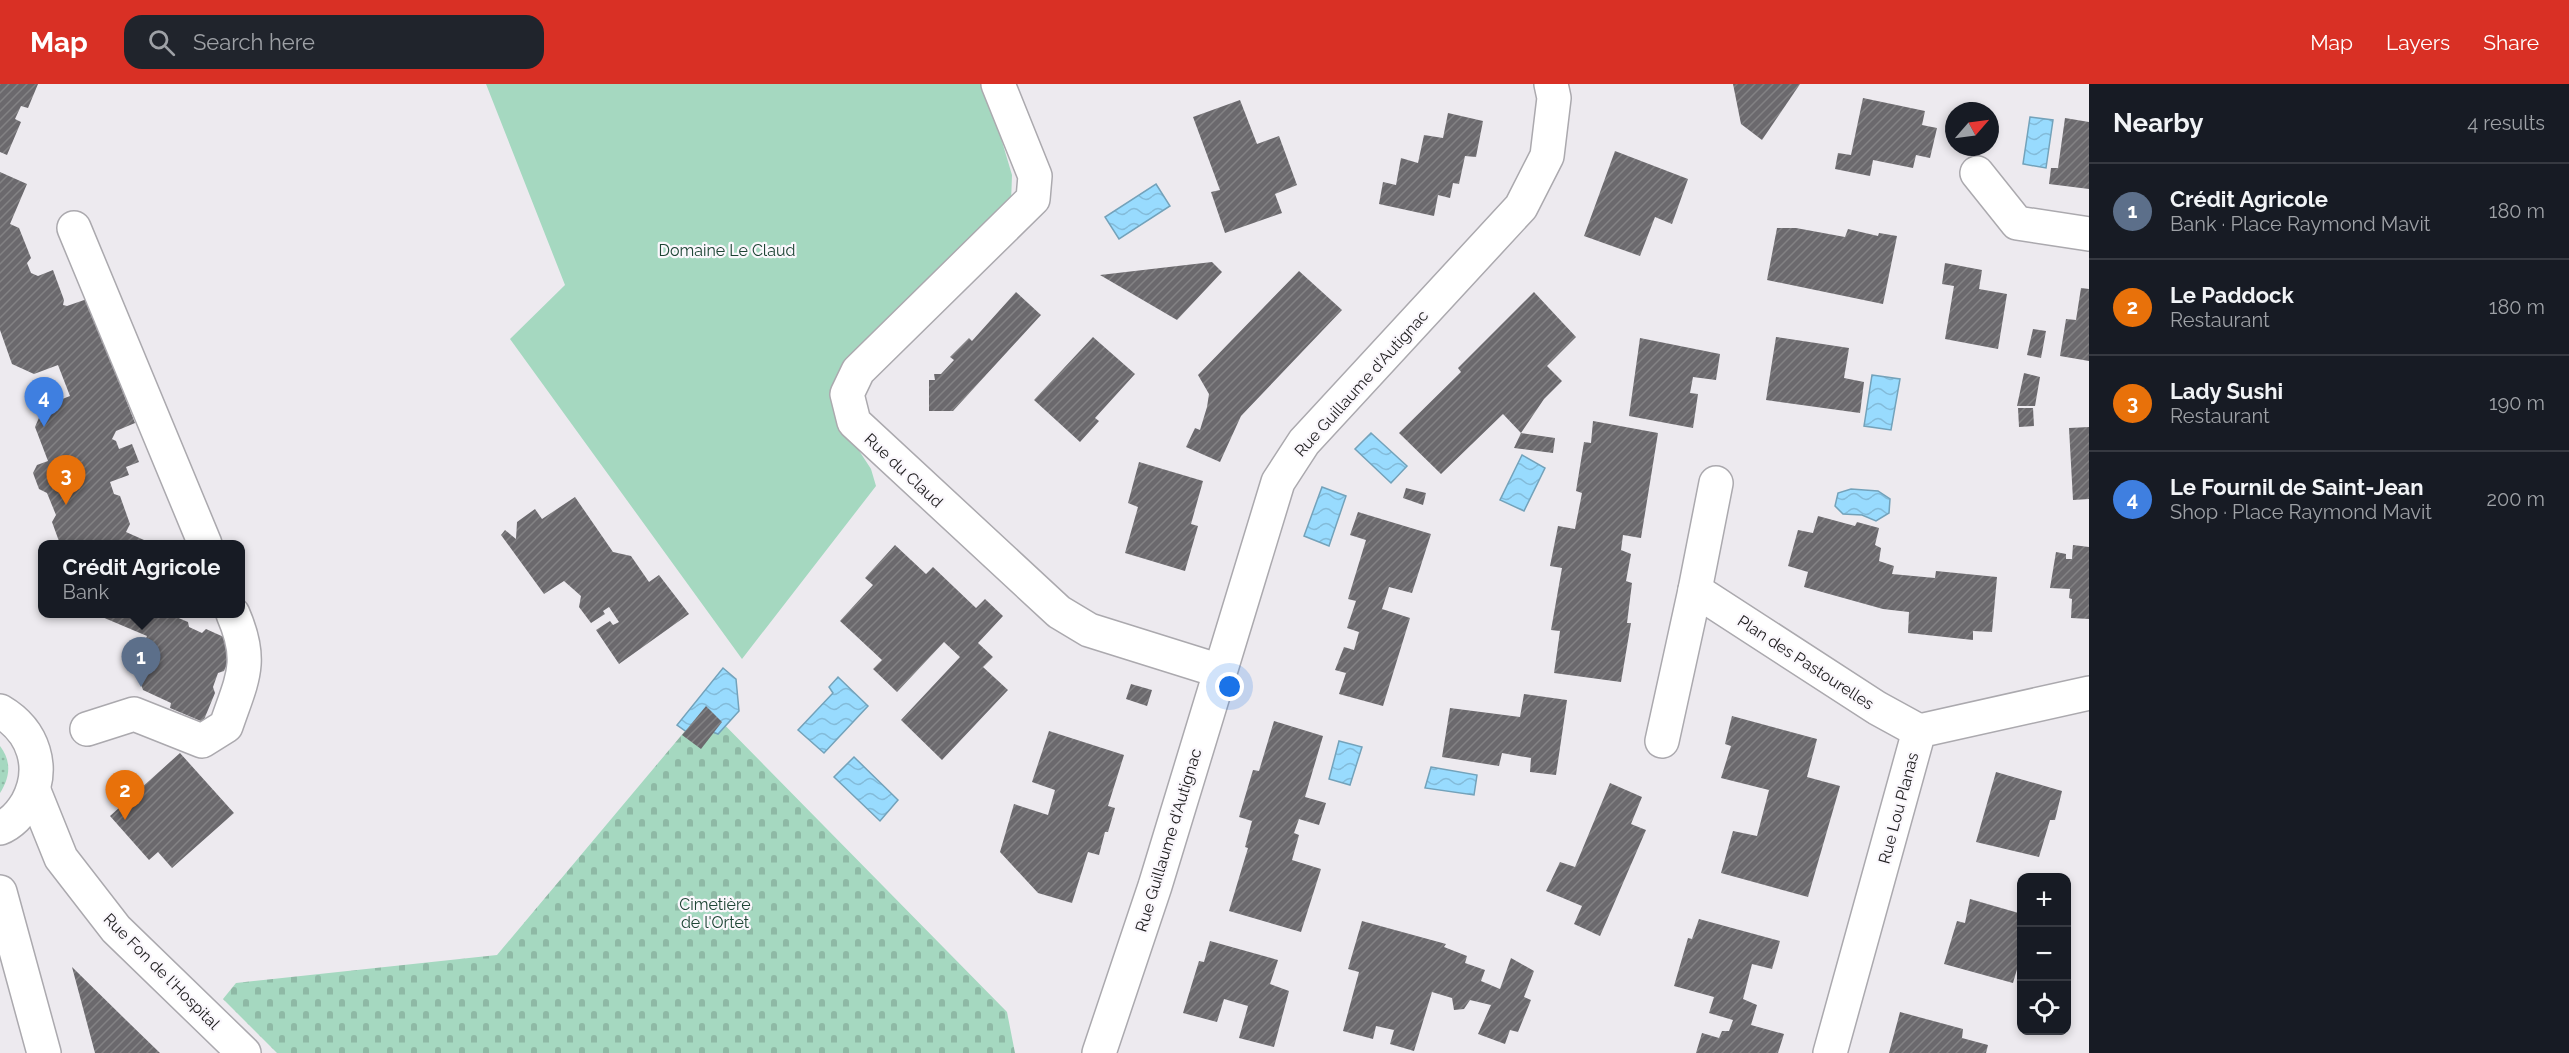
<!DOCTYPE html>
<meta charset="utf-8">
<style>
:root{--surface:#171b24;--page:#20242c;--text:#f1f3f6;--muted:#9ea1a6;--line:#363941;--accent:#d93025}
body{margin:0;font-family:Raleway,sans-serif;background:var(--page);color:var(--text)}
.controls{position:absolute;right:18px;bottom:18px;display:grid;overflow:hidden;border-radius:12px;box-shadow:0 3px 9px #0003}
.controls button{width:54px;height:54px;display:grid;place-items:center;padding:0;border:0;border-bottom:2px solid var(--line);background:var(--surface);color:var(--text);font:30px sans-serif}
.compass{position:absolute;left:1945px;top:18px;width:54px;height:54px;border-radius:50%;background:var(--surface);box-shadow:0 3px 9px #0003;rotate:62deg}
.you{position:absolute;left:1230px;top:603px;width:21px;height:21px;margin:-15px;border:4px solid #fff;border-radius:50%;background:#1a73e8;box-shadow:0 0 0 9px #1a73e833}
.badge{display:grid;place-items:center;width:39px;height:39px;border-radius:50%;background:var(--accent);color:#fff;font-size:20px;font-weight:700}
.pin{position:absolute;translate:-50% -50px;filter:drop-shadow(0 2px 3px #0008)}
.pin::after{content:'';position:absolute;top:32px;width:21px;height:18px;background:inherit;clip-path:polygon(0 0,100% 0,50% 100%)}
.popup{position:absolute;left:38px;top:456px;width:207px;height:78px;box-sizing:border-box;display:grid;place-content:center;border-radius:12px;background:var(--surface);filter:drop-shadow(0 2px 4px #0005);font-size:20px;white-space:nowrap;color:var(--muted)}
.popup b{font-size:22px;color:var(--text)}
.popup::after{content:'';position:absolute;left:50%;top:100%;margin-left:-12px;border:12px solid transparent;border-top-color:var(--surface)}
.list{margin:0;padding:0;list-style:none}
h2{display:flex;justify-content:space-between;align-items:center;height:78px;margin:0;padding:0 24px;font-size:26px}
h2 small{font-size:20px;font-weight:400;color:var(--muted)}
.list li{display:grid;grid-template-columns:39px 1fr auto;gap:18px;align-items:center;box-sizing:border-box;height:96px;padding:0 24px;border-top:2px solid var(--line)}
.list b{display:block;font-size:22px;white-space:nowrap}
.list p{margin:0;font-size:20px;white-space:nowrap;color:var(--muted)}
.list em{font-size:20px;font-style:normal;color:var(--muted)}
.icon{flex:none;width:33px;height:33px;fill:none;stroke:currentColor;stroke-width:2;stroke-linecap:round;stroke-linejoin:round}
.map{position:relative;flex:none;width:2089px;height:969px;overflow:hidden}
header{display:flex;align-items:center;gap:36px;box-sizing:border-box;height:84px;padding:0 30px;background:var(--accent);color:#fff}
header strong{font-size:28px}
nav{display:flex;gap:33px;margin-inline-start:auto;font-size:21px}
.search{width:420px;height:54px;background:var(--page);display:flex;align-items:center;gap:15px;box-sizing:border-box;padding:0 21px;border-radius:18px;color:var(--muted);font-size:22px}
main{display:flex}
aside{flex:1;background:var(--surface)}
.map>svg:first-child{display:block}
</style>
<header>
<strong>Map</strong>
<div class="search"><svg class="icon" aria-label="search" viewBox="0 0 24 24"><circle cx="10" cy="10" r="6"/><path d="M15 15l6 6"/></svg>Search here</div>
<nav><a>Map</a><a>Layers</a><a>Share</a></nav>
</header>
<main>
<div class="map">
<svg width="2089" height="969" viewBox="0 0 2089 969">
<defs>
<pattern id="grass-dots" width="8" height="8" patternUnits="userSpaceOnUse" patternTransform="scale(1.5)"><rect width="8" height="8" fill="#a5d8c0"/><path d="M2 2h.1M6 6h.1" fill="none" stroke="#8eb9a5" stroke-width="1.8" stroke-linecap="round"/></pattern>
<pattern id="cemetery-stones" width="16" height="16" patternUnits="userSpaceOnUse" patternTransform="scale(1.5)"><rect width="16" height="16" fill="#a5d8c0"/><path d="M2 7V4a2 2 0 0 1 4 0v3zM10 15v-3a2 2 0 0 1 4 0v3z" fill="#8eb9a5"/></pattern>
<pattern id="water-waves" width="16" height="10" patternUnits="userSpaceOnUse" patternTransform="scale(1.5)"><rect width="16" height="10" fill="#98dbfe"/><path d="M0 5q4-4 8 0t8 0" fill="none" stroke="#83bbd9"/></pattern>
<pattern id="building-hatch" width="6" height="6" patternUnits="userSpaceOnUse" patternTransform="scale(1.5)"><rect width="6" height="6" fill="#6b696d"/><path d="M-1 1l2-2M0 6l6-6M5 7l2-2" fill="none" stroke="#838284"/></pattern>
</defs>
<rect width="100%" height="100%" fill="#edeaef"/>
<path fill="url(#grass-dots)" d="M 0,662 C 12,678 10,693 0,709 Z"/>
<path fill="url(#cemetery-stones)" d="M 706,622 L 1007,928 L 1015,969 L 277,969 L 223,915 L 236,899 L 497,871 Z"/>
<path fill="#a5d8c0" d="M 486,0 L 985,0 L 1012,91 L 1011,119 L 846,282 L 843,342 L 871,385 L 876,402 L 742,575 L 510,255 L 565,201 Z"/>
<g fill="url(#water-waves)" stroke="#73a2ba" stroke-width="1.5">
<path d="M 2030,33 L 2053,36 L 2046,84 L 2023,80 Z"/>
<path d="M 1156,100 L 1170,122 L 1119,155 L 1105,133 Z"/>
<path d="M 1872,291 L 1900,295 L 1891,346 L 1864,342 Z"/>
<path d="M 1371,349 L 1407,382 L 1391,399 L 1355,365 Z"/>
<path d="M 1522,371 L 1545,384 L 1524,427 L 1500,416 Z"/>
<path d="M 1322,403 L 1346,412 L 1329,462 L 1304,452 Z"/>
<path d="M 1851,405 L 1878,407 L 1890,415 L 1889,429 L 1876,437 L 1862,431 L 1843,430 L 1835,422 L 1838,409 Z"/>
<path d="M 723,584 L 736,595 L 739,627 L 718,650 L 707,646 L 698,656 L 677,641 Z"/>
<path d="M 838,593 L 868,622 L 824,669 L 798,646 L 833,609 L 829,603 Z"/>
<path d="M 1339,657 L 1362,663 L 1350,701 L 1329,695 Z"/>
<path d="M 854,673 L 898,716 L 880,737 L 834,693 Z"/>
<path d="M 1431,683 L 1477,691 L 1474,711 L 1425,704 Z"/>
</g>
<g fill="url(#building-hatch)">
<path d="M 0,0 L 38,0 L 28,24 L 21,22 L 15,35 L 21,38 L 7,71 L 0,68 Z"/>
<path d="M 1733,0 L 1800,0 L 1762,56 L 1741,40 Z"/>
<path d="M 1863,14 L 1925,27 L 1922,41 L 1937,44 L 1930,74 L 1916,71 L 1913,84 L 1873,76 L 1870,92 L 1835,85 L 1838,69 L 1851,71 Z"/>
<path d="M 1240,16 L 1257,60 L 1279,52 L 1297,101 L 1275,110 L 1282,129 L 1225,149 L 1211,108 L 1220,106 L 1193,33 Z"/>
<path d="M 1448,29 L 1483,37 L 1476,73 L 1465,72 L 1459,100 L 1453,99 L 1450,114 L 1438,111 L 1434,132 L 1379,120 L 1383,98 L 1396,101 L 1401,74 L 1418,79 L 1424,51 L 1443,54 Z"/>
<path d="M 2065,34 L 2089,38 L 2089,105 L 2049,100 L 2051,84 L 2058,84 Z"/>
<path d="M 1615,67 L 1688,95 L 1672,140 L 1655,133 L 1640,172 L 1584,152 Z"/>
<path d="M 0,88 L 27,100 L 10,140 L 19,144 L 31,174 L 27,179 L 31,189 L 38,192 L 53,186 L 64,216 L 63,221 L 67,222 L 87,215 L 135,339 L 116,347 L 112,355 L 116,357 L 119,365 L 132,360 L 139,378 L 126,383 L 129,391 L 110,398 L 114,410 L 120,412 L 130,440 L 126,448 L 153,460 L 60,460 L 52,438 L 56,431 L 47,409 L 39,405 L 33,389 L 37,381 L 48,377 L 35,343 L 44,322 L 70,312 L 58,281 L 34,290 L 12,280 L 0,246 Z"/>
<path d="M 1777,144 L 1796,144 L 1845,153 L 1848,145 L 1878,152 L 1879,149 L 1897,152 L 1883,220 L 1767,196 Z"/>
<path d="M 1212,178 L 1222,188 L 1177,236 L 1100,191 Z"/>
<path d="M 1945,179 L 1982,186 L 1979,205 L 2007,210 L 1998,265 L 1945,255 L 1954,202 L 1942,200 Z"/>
<path d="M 1299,187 L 1342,226 L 1241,332 L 1220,378 L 1186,363 L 1195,344 L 1200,346 L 1207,323 L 1209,310 L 1198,291 Z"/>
<path d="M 2081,204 L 2089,205 L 2089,277 L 2060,272 L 2066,235 L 2076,236 Z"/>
<path d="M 1016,208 L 1041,231 L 953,327 L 929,327 L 929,296 L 935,296 L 934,290 L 941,290 L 954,276 L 950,273 L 969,254 L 972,257 Z"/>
<path d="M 1534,208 L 1576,253 L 1547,282 L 1562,297 L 1544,315 L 1521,349 L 1503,330 L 1441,390 L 1399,349 L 1461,288 L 1458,284 Z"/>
<path d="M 2033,245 L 2046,247 L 2041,274 L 2027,271 Z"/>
<path d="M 1093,253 L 1135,290 L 1095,334 L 1099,337 L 1080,358 L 1034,316 Z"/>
<path d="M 1776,253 L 1849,264 L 1844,294 L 1864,298 L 1860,329 L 1766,316 Z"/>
<path d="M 1640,254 L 1720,270 L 1716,296 L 1693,293 L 1690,309 L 1698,310 L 1693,344 L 1629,332 Z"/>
<path d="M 2024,289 L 2040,293 L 2035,322 L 2017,322 Z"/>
<path d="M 2018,324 L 2033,324 L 2034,342 L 2019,343 Z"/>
<path d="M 1593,337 L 1658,349 L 1641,454 L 1623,451 L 1621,466 L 1631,470 L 1626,497 L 1632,499 L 1627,539 L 1631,539 L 1621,598 L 1554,589 L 1560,547 L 1551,546 L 1562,484 L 1550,482 L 1558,442 L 1575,445 L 1582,409 L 1576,407 L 1584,358 L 1591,359 Z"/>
<path d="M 2089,343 L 2089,415 L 2073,416 L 2069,344 Z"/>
<path d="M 1521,349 L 1555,354 L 1553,369 L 1514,364 Z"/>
<path d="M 1139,378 L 1203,397 L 1191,440 L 1198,442 L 1185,487 L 1125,469 L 1138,423 L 1128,419 Z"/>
<path d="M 1406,404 L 1426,409 L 1423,421 L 1403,414 Z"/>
<path d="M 575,413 L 613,468 L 631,472 L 649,498 L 659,491 L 689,530 L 619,580 L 596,546 L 610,537 L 613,541 L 619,538 L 609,523 L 603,527 L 605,530 L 591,539 L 579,523 L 581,512 L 564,497 L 544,510 L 501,451 L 505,446 L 516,455 L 517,438 L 535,425 L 542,435 Z"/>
<path d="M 1358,428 L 1431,450 L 1412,509 L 1389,503 L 1382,525 L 1410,534 L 1383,622 L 1339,610 L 1346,589 L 1335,586 L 1344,563 L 1354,566 L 1359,548 L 1347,544 L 1356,517 L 1348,515 L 1366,456 L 1350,451 Z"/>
<path d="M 1818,432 L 1855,442 L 1857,438 L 1879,444 L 1875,461 L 1881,464 L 1879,477 L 1894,482 L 1892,490 L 1935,494 L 1936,487 L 1997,493 L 1992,548 L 1973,547 L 1973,556 L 1908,549 L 1909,528 L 1883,525 L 1804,503 L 1808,488 L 1788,482 L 1798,446 L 1813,449 Z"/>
<path d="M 895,461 L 926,490 L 933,483 L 976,524 L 985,515 L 1003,532 L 978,559 L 993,573 L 983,583 L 1008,606 L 942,676 L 901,636 L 960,573 L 944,558 L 897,608 L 873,585 L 882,576 L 840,537 L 873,501 L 865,494 Z"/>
<path d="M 2073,461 L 2089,463 L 2089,535 L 2071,534 L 2072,515 L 2069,514 L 2070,505 L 2050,504 L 2056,468 L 2066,470 L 2066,475 L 2072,475 Z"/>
<path d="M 95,530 L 169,530 L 188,538 L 189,543 L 202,549 L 206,545 L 237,559 L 224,587 L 218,589 L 213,603 L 215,609 L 203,638 L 170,624 L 171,619 L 143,606 L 137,589 L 149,561 L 144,559 L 147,552 Z"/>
<path d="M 1131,600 L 1152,606 L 1147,622 L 1126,615 Z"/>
<path d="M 1524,610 L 1567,616 L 1556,691 L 1530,688 L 1531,674 L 1502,669 L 1499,682 L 1442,673 L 1450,624 L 1520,633 Z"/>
<path d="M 706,622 L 722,638 L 701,665 L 682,651 Z"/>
<path d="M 1732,632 L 1817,655 L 1807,693 L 1840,702 L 1808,813 L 1721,789 L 1733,747 L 1757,752 L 1769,706 L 1721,694 L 1731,662 L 1725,660 Z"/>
<path d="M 1274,637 L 1323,652 L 1305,713 L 1326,719 L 1319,741 L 1299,735 L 1294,749 L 1299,751 L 1292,776 L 1321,785 L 1301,848 L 1229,827 L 1248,764 L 1245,763 L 1252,737 L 1239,733 L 1253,686 L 1259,687 Z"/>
<path d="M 1049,647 L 1124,671 L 1108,722 L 1115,724 L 1108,748 L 1105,748 L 1099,771 L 1088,768 L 1072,819 L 1038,809 L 1000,768 L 1014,720 L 1048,731 L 1055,706 L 1032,698 Z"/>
<path d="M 180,669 L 234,729 L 172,784 L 158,768 L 149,776 L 110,732 Z"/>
<path d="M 1996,688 L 2062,707 L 2055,736 L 2050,736 L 2039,773 L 1976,758 Z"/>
<path d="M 1610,699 L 1642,713 L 1631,740 L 1646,746 L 1600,852 L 1574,840 L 1582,822 L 1546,807 L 1560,778 L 1575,783 Z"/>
<path d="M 1970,815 L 2022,830 L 2022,868 L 2013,899 L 1944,880 L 1957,837 L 1965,839 Z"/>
<path d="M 1699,835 L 1780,857 L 1772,885 L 1752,880 L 1743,915 L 1757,921 L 1751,941 L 1784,950 L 1778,969 L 1696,969 L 1702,949 L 1719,954 L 1722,947 L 1729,947 L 1733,936 L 1709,929 L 1714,913 L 1674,902 L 1688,854 L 1692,855 Z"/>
<path d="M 1362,837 L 1446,860 L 1444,863 L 1467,872 L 1465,879 L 1485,886 L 1481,897 L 1500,905 L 1511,874 L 1534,887 L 1524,913 L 1531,916 L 1518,948 L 1510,946 L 1505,960 L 1478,950 L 1491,921 L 1470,916 L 1464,925 L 1454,926 L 1452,914 L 1432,908 L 1414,967 L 1390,960 L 1394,946 L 1376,942 L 1373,955 L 1343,947 L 1359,888 L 1348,885 Z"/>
<path d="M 1210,857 L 1278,876 L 1270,900 L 1289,907 L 1274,963 L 1239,954 L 1248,922 L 1224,915 L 1217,938 L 1183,929 L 1199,877 L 1204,878 Z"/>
<path d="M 72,883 L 126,936 L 160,969 L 95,969 Z"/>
<path d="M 1900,928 L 1963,945 L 1962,954 L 1988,961 L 1986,969 L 1889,969 Z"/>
</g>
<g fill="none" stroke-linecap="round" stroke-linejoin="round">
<defs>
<g id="minor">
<path d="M 998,0 L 1035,92 L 1033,115 L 858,287 L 847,310 L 854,338 L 1059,528 L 1089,546 L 1220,587"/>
<path d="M 1977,89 L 2017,139 L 2089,150"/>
<path d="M 74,144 L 205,460"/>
<path d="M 1695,506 L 1716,399"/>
<path d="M 0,627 C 34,647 46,684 27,719 C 21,729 11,740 0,744"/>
<path d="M 87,645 L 134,630 L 202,657 L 226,642 C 242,595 254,578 233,530"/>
<path d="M 1662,657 L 1695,506 L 1877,624 L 1919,647"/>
<path d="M 34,707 L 61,774 L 116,845 L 244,969"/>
<path d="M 0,808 L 44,969"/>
<path d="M 1099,969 L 1155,802 L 1278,398 L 1304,358 L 1521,123 L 1547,72 L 1554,14 L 1551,0"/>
<path d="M 1830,969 L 1919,647 L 2089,609"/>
</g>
</defs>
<use href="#minor" stroke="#aba9ae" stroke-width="36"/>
<use href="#minor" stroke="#fff" stroke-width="33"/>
</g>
<g text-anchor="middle" stroke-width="4.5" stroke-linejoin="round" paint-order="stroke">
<g font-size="16" fill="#1d4434" stroke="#faf7fc">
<text x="727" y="172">Domaine Le Claud</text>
<text x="715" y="826">Cimetière<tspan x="715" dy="18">de l'Ortet</tspan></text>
</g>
<g font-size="16" fill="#1d1c1d" stroke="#faf7fc">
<text transform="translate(1361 299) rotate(-48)" y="6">Rue Guillaume d'Autignac</text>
<text transform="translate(904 386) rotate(43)" y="6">Rue du Claud</text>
<text transform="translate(1806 578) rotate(33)" y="6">Plan des Pastourelles</text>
<text transform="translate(1898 724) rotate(-75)" y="6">Rue Lou Planas</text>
<text transform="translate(1168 756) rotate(-73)" y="6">Rue Guillaume d'Autignac</text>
<text transform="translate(162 887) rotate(45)" y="6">Rue Fon de l'Hospital</text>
</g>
</g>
</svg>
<div class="controls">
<button>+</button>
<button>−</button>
<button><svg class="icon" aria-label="locate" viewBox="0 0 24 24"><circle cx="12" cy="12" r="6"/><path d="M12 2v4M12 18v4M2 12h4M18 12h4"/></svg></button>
</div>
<svg class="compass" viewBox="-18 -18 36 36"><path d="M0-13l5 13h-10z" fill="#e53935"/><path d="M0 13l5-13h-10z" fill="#9ea1a6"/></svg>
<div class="you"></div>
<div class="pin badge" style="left:141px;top:603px;background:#5c6f8a">1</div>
<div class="popup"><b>Crédit Agricole</b>Bank</div>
<div class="pin badge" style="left:125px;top:736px;background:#e8710a">2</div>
<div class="pin badge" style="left:66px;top:421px;background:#e8710a">3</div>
<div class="pin badge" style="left:44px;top:343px;background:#3f7fe0">4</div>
</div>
<aside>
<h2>Nearby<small>4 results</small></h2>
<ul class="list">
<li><span class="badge" style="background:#5c6f8a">1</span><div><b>Crédit Agricole</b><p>Bank · Place Raymond Mavit</p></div><em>180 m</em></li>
<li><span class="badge" style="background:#e8710a">2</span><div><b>Le Paddock</b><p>Restaurant</p></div><em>180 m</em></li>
<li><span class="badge" style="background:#e8710a">3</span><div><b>Lady Sushi</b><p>Restaurant</p></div><em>190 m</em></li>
<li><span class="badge" style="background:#3f7fe0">4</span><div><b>Le Fournil de Saint-Jean</b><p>Shop · Place Raymond Mavit</p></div><em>200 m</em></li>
</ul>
</aside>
</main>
